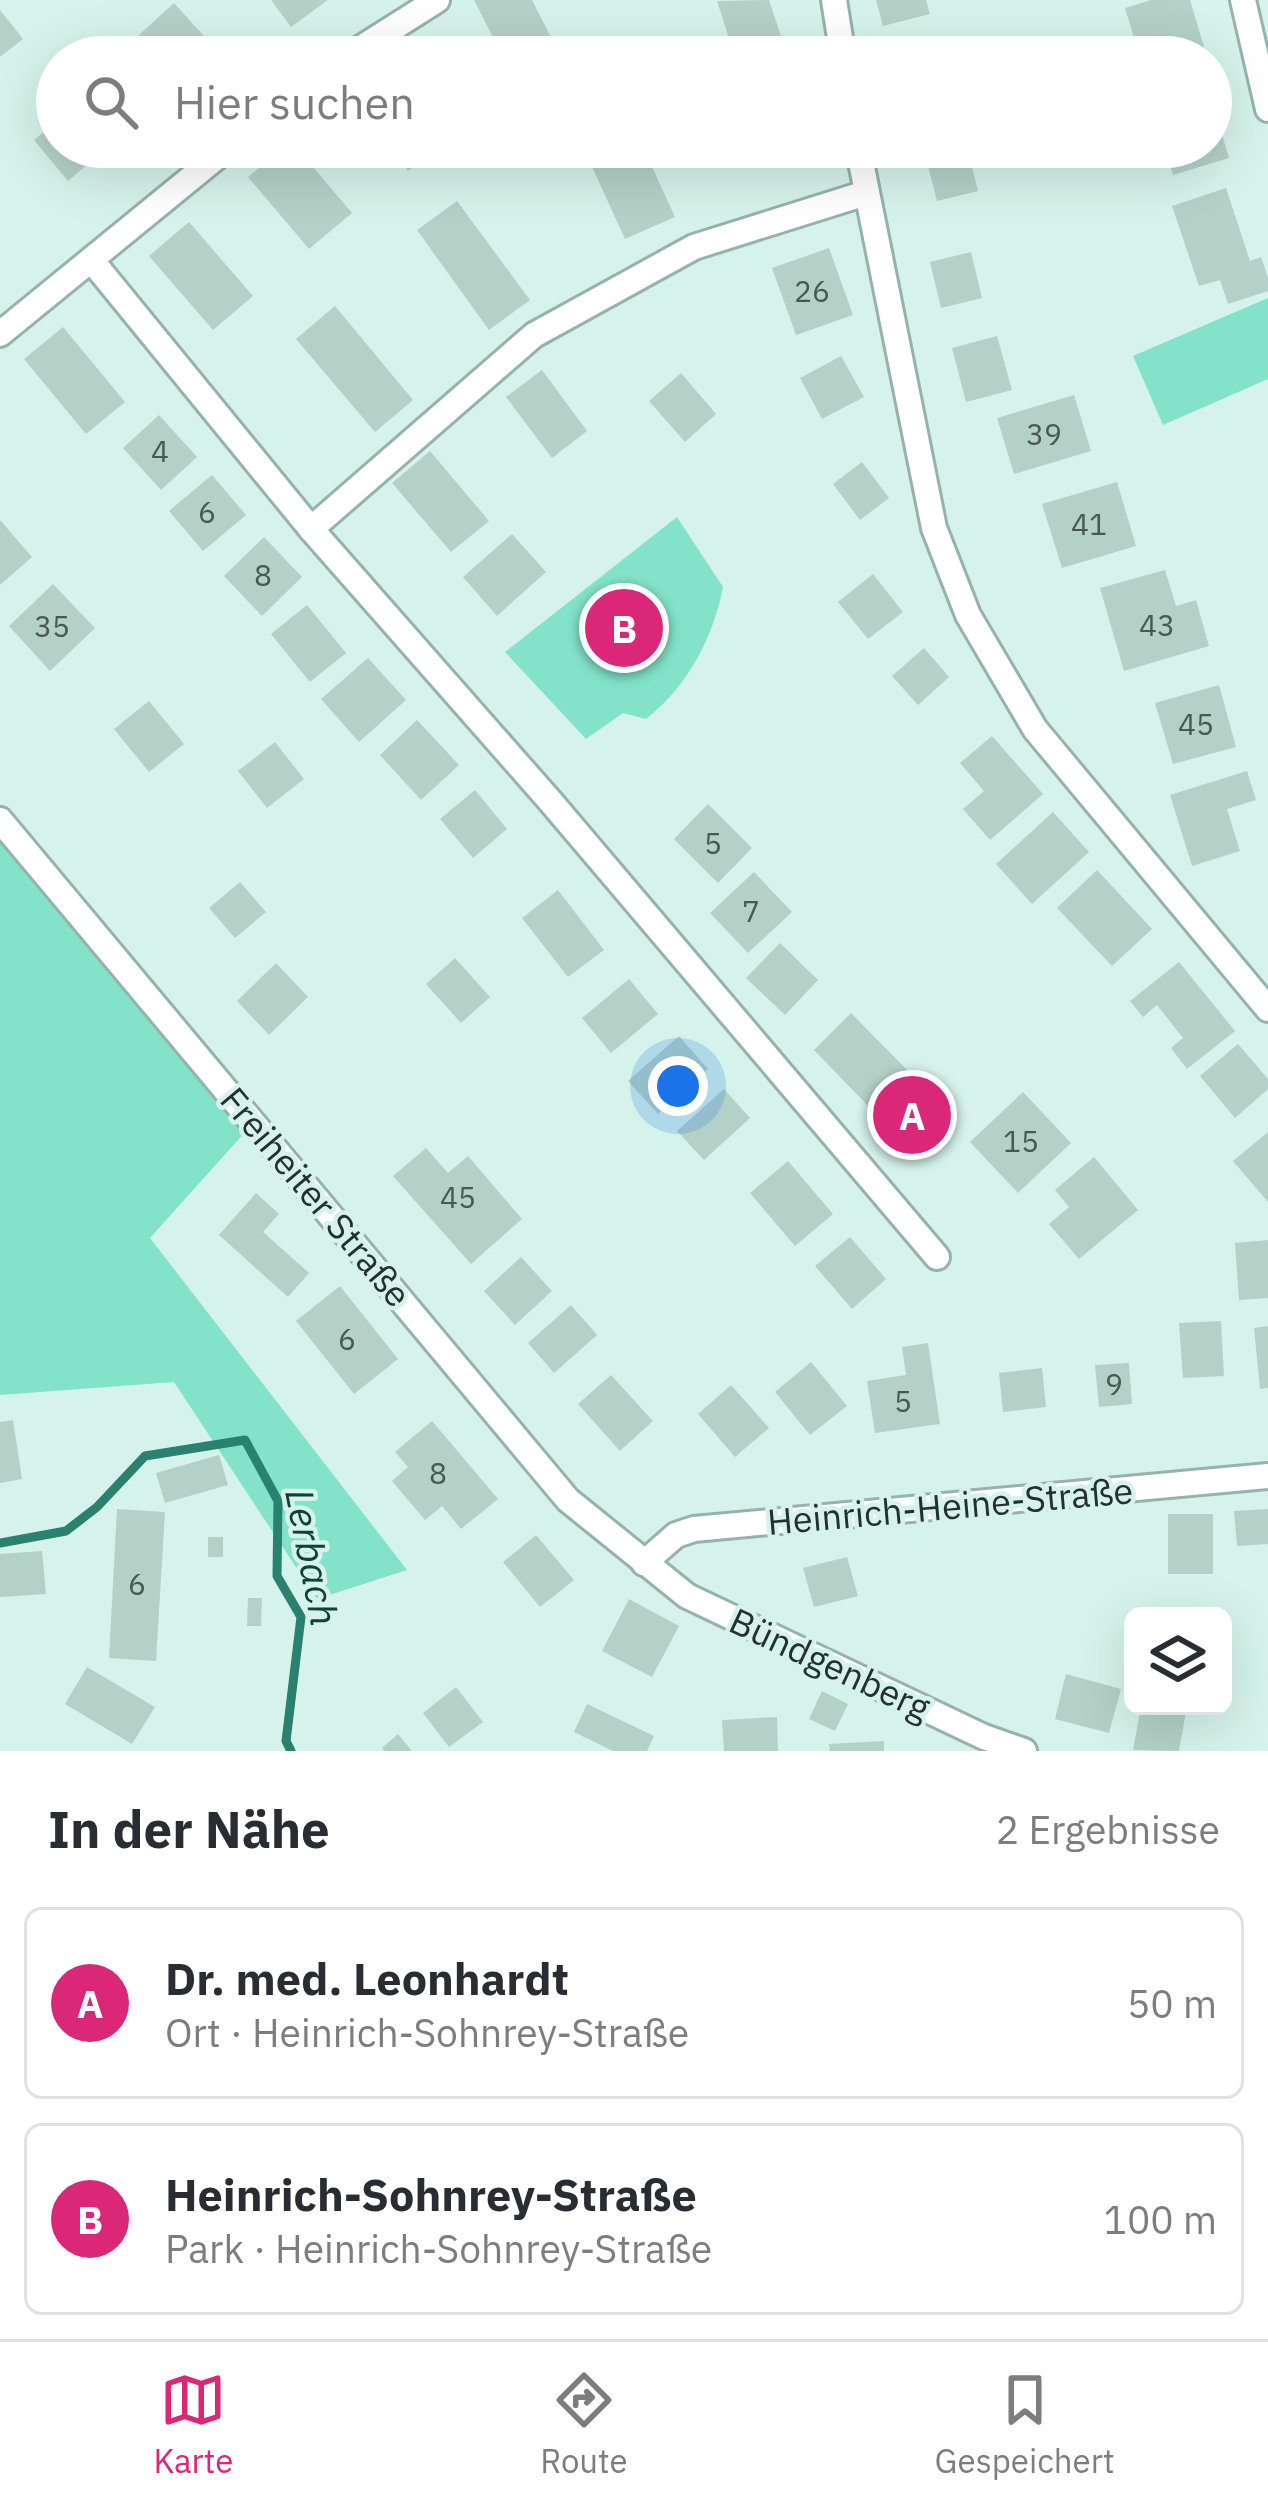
<!DOCTYPE html>
<html lang="de">
<meta charset="utf-8">
<style>
:root{--surface:#fff;--page:#f7f7f7;--text:#2b2b33;--muted:#7c7c81;--line:#e1e1e2;--accent:#db2777}
body{margin:0;font-family:"IBM Plex Sans",sans-serif;background:var(--page);color:var(--text)}
.controls{position:absolute;right:36px;bottom:36px;display:grid;overflow:hidden;border-radius:18px;box-shadow:0 12px 48px #0002}
.controls button{width:108px;height:108px;display:grid;place-items:center;padding:0;border:0;border-bottom:3px solid var(--line);background:var(--surface);color:var(--text);font:60px sans-serif}
.you{position:absolute;left:678px;top:1086px;width:42px;height:42px;margin:-30px;border:9px solid #fff;border-radius:50%;background:#1a73e8;box-shadow:0 0 0 18px #1a73e833}
.badge{display:grid;place-items:center;width:78px;height:78px;border-radius:50%;background:var(--accent);color:#fff;font-size:39px;font-weight:700}
.pin{position:absolute;translate:-50% -50%;border:6px solid #fff;box-shadow:0 3px 12px #0006}
.list{margin:0;padding:0;list-style:none}
h2{display:flex;justify-content:space-between;align-items:center;height:156px;margin:0;padding:0 48px;font-size:51px}
h2 small{font-size:39px;font-weight:400;color:var(--muted)}
.list li{display:grid;grid-template-columns:78px 1fr auto;gap:36px;align-items:center;box-sizing:border-box;height:192px;margin:0 24px 24px;padding:0 24px;border:3px solid var(--line);border-radius:18px}
.list b{display:block;font-size:45px;white-space:nowrap}
.list p{margin:0;font-size:39px;white-space:nowrap;color:var(--muted)}
.list em{font-size:39px;font-style:normal;color:var(--muted)}
.icon{flex:none;width:66px;height:66px;fill:none;stroke:currentColor;stroke-width:2;stroke-linecap:round;stroke-linejoin:round}
.map{position:relative;flex:none;width:1268px;height:1751px;overflow:hidden}
.search{position:absolute;background:var(--surface);box-shadow:0 12px 48px #0002;left:36px;right:36px;top:36px;height:132px;display:flex;align-items:center;gap:30px;box-sizing:border-box;padding:0 42px;border-radius:66px;color:var(--muted);font-size:45px}
.sheet{height:588px;background:var(--surface)}
nav{display:flex;justify-content:space-around;align-items:center;box-sizing:border-box;height:168px;border-top:3px solid var(--line);background:var(--surface);font-size:33px;color:var(--muted)}
nav a{display:grid;justify-items:center;gap:6px}
nav .on{color:var(--accent)}
.map>svg:first-child{display:block}
</style>
<div class="map">
<svg width="1268" height="1751" viewBox="0 0 1268 1751">
<rect width="100%" height="100%" fill="#d5f3ea"/>
<g fill="#82e3c9">
<path d="M 1268,298 L 1268,379 L 1163,425 L 1133,356 Z"/>
<path d="M 677,517 L 723,587 C 713,638 688,686 646,719 L 623,713 L 586,739 L 505,652 Z"/>
<path d="M 0,834 L 247,1130 L 150,1238 L 407,1570 L 317,1599 L 174,1382 L 0,1395 Z"/>
</g>
<g fill="none" stroke-linecap="round" stroke-linejoin="round">
<path stroke="#29816e" stroke-width="9" d="M 0,1543 L 66,1531 L 97,1507 L 145,1456 L 245,1440 L 278,1501 L 277,1576 L 301,1617 L 286,1741 L 291,1751"/>
</g>
<g fill="#b3d1c7">
<path d="M 271,0 L 328,0 L 291,27 Z"/>
<path d="M 474,0 L 532,0 L 561,57 L 503,57 Z"/>
<path d="M 769,0 L 785,48 L 755,57 L 735,57 L 717,1 Z"/>
<path d="M 876,0 L 926,0 L 930,14 L 883,26 Z"/>
<path d="M 1151,0 L 1190,0 L 1205,50 L 1181,57 L 1140,57 L 1125,8 Z"/>
<path d="M 174,3 L 223,57 L 159,57 L 139,35 Z"/>
<path d="M 0,10 L 23,39 L 0,57 Z"/>
<path d="M 1212,101 L 1229,158 L 1173,175 L 1164,147 L 1211,147 Z"/>
<path d="M 57,121 L 57,147 L 96,147 L 101,153 L 68,181 L 34,140 Z"/>
<path d="M 284,147 L 296,147 L 352,213 L 309,249 L 248,177 Z"/>
<path d="M 390,147 L 439,147 L 408,171 Z"/>
<path d="M 583,147 L 643,147 L 675,217 L 625,239 Z"/>
<path d="M 768,147 L 815,147 L 816,151 L 773,164 Z"/>
<path d="M 939,147 L 967,147 L 978,191 L 937,201 L 924,151 Z"/>
<path d="M 1226,188 L 1250,261 L 1261,257 L 1268,278 L 1268,291 L 1228,304 L 1220,280 L 1199,286 L 1172,206 Z"/>
<path d="M 457,201 L 530,300 L 489,330 L 417,230 Z"/>
<path d="M 189,222 L 253,296 L 213,330 L 149,256 Z"/>
<path d="M 829,248 L 853,315 L 796,335 L 772,268 Z"/>
<path d="M 971,252 L 982,298 L 941,308 L 930,262 Z"/>
<path d="M 335,306 L 413,400 L 375,432 L 296,339 Z"/>
<path d="M 63,327 L 125,402 L 86,434 L 24,359 Z"/>
<path d="M 997,336 L 1012,390 L 966,402 L 952,348 Z"/>
<path d="M 841,356 L 864,397 L 822,419 L 800,378 Z"/>
<path d="M 542,370 L 587,431 L 552,458 L 506,397 Z"/>
<path d="M 681,373 L 716,414 L 685,442 L 649,401 Z"/>
<path d="M 1074,395 L 1091,451 L 1014,474 L 997,418 Z"/>
<path d="M 159,415 L 197,457 L 161,490 L 123,448 Z"/>
<path d="M 430,451 L 489,521 L 451,552 L 392,483 Z"/>
<path d="M 862,462 L 889,498 L 860,520 L 833,484 Z"/>
<path d="M 212,475 L 246,515 L 203,551 L 169,511 Z"/>
<path d="M 1117,482 L 1136,546 L 1062,568 L 1042,504 Z"/>
<path d="M 0,520 L 32,557 L 0,585 Z"/>
<path d="M 512,534 L 546,572 L 497,616 L 463,577 Z"/>
<path d="M 264,537 L 302,577 L 262,616 L 224,576 Z"/>
<path d="M 1165,570 L 1176,606 L 1196,600 L 1209,646 L 1124,671 L 1100,588 Z"/>
<path d="M 873,574 L 903,612 L 868,639 L 838,602 Z"/>
<path d="M 53,584 L 95,628 L 50,671 L 9,626 Z"/>
<path d="M 307,605 L 346,653 L 310,682 L 271,634 Z"/>
<path d="M 924,648 L 949,677 L 918,705 L 892,676 Z"/>
<path d="M 368,658 L 406,700 L 359,742 L 321,699 Z"/>
<path d="M 1219,685 L 1236,747 L 1173,764 L 1155,703 Z"/>
<path d="M 149,701 L 184,744 L 149,772 L 114,729 Z"/>
<path d="M 417,720 L 459,765 L 421,800 L 380,755 Z"/>
<path d="M 992,736 L 1043,794 L 990,840 L 963,809 L 984,791 L 960,763 Z"/>
<path d="M 275,742 L 304,779 L 267,808 L 238,771 Z"/>
<path d="M 1247,771 L 1256,800 L 1227,809 L 1240,851 L 1192,866 L 1170,795 Z"/>
<path d="M 475,790 L 507,829 L 473,858 L 440,819 Z"/>
<path d="M 708,804 L 752,848 L 718,883 L 674,839 Z"/>
<path d="M 1053,812 L 1089,852 L 1032,904 L 996,864 Z"/>
<path d="M 1097,870 L 1152,929 L 1112,966 L 1057,908 Z"/>
<path d="M 754,872 L 792,912 L 748,953 L 710,913 Z"/>
<path d="M 240,882 L 266,912 L 235,938 L 209,908 Z"/>
<path d="M 558,890 L 604,950 L 568,977 L 522,918 Z"/>
<path d="M 780,943 L 818,980 L 785,1015 L 746,978 Z"/>
<path d="M 455,958 L 490,997 L 461,1023 L 426,984 Z"/>
<path d="M 1179,962 L 1235,1031 L 1187,1069 L 1171,1048 L 1183,1038 L 1157,1005 L 1143,1017 L 1130,1001 Z"/>
<path d="M 276,963 L 308,997 L 269,1035 L 237,1001 Z"/>
<path d="M 629,979 L 658,1014 L 611,1053 L 582,1018 Z"/>
<path d="M 851,1013 L 912,1075 L 874,1112 L 814,1050 Z"/>
<path d="M 679,1036 L 708,1069 L 658,1114 L 628,1081 Z"/>
<path d="M 1238,1044 L 1268,1079 L 1268,1089 L 1235,1118 L 1200,1076 Z"/>
<path d="M 914,1078 L 950,1117 L 911,1152 L 876,1113 Z"/>
<path d="M 724,1089 L 750,1118 L 704,1160 L 677,1131 Z"/>
<path d="M 1023,1092 L 1071,1143 L 1018,1193 L 970,1142 Z"/>
<path d="M 1268,1132 L 1268,1202 L 1233,1161 Z"/>
<path d="M 426,1148 L 448,1173 L 468,1156 L 522,1219 L 471,1264 L 393,1176 Z"/>
<path d="M 1094,1157 L 1138,1210 L 1079,1259 L 1049,1224 L 1069,1207 L 1055,1190 Z"/>
<path d="M 788,1161 L 833,1214 L 795,1246 L 750,1193 Z"/>
<path d="M 256,1193 L 279,1214 L 263,1232 L 309,1273 L 288,1297 L 219,1235 Z"/>
<path d="M 850,1237 L 886,1279 L 852,1309 L 815,1266 Z"/>
<path d="M 1268,1240 L 1268,1298 L 1239,1300 L 1235,1243 Z"/>
<path d="M 521,1257 L 552,1291 L 515,1325 L 484,1291 Z"/>
<path d="M 340,1286 L 398,1359 L 354,1394 L 296,1321 Z"/>
<path d="M 571,1305 L 597,1335 L 554,1373 L 528,1343 Z"/>
<path d="M 1221,1321 L 1224,1376 L 1183,1378 L 1179,1323 Z"/>
<path d="M 1268,1326 L 1268,1388 L 1260,1389 L 1254,1328 Z"/>
<path d="M 928,1343 L 940,1424 L 875,1433 L 867,1381 L 906,1375 L 902,1347 Z"/>
<path d="M 811,1362 L 847,1406 L 810,1435 L 775,1392 Z"/>
<path d="M 1129,1363 L 1132,1404 L 1099,1407 L 1095,1365 Z"/>
<path d="M 1042,1368 L 1046,1407 L 1003,1412 L 999,1373 Z"/>
<path d="M 611,1375 L 653,1421 L 620,1451 L 578,1404 Z"/>
<path d="M 731,1385 L 769,1428 L 735,1457 L 698,1414 Z"/>
<path d="M 13,1420 L 22,1479 L 0,1483 L 0,1422 Z"/>
<path d="M 432,1421 L 498,1499 L 461,1529 L 442,1506 L 425,1520 L 392,1481 L 408,1467 L 395,1452 Z"/>
<path d="M 219,1455 L 228,1485 L 165,1503 L 156,1473 Z"/>
<path d="M 117,1509 L 165,1512 L 156,1661 L 109,1658 Z"/>
<path d="M 1268,1509 L 1268,1544 L 1237,1546 L 1234,1511 Z"/>
<rect x="1168" y="1514" width="45" height="60"/>
<path d="M 536,1535 L 574,1580 L 540,1607 L 503,1562 Z"/>
<rect x="208" y="1537" width="15" height="20"/>
<path d="M 42,1551 L 46,1594 L 0,1597 L 0,1554 Z"/>
<path d="M 847,1557 L 858,1596 L 814,1607 L 803,1568 Z"/>
<path d="M 248,1598 L 262,1598 L 261,1626 L 247,1626 Z"/>
<path d="M 629,1599 L 679,1626 L 652,1677 L 602,1651 Z"/>
<path d="M 87,1667 L 155,1707 L 132,1744 L 65,1704 Z"/>
<path d="M 1066,1674 L 1121,1689 L 1109,1733 L 1055,1719 Z"/>
<path d="M 456,1687 L 483,1722 L 449,1747 L 423,1713 Z"/>
<path d="M 822,1691 L 848,1704 L 835,1731 L 809,1719 Z"/>
<path d="M 587,1704 L 654,1736 L 647,1751 L 613,1751 L 574,1732 Z"/>
<path d="M 1141,1706 L 1187,1706 L 1179,1751 L 1133,1750 Z"/>
<path d="M 777,1717 L 778,1751 L 724,1751 L 722,1720 Z"/>
<path d="M 398,1734 L 412,1751 L 384,1751 L 382,1748 Z"/>
<path d="M 884,1741 L 884,1751 L 830,1751 L 829,1744 Z"/>
</g>
<g fill="none" stroke-linecap="round" stroke-linejoin="round">
<defs>
<g id="minor">
<path d="M 834,0 L 843,57"/>
<path d="M 1243,0 L 1268,109"/>
<path d="M 347,57 L 437,0"/>
<path d="M 858,147 L 934,528 L 968,615 L 1035,729 L 1268,1009"/>
<path d="M 92,261 L 311,529 L 551,802 L 937,1257"/>
<path d="M 0,334 L 229,147"/>
<path d="M 311,529 L 534,335 L 694,247 L 866,193"/>
<path d="M 0,820 L 568,1500 L 687,1596 L 984,1737 L 1024,1751"/>
<path d="M 644,1563 L 676,1535 L 694,1529 L 1268,1476"/>
</g>
</defs>
<use href="#minor" stroke="#96b3aa" stroke-width="30"/>
<use href="#minor" stroke="#fff" stroke-width="24"/>
</g>
<g text-anchor="middle" stroke-width="9" stroke-linejoin="round" paint-order="stroke">
<g font-size="30" fill="#485853">
<text x="812" y="302">26</text>
<text x="1044" y="445">39</text>
<text x="160" y="462">4</text>
<text x="207" y="523">6</text>
<text x="1089" y="535">41</text>
<text x="263" y="586">8</text>
<text x="1157" y="636">43</text>
<text x="52" y="637">35</text>
<text x="1196" y="735">45</text>
<text x="713" y="854">5</text>
<text x="751" y="922">7</text>
<text x="1021" y="1152">15</text>
<text x="458" y="1208">45</text>
<text x="347" y="1350">6</text>
<text x="1114" y="1395">9</text>
<text x="903" y="1412">5</text>
<text x="438" y="1484">8</text>
<text x="137" y="1595">6</text>
</g>
<g font-size="36" fill="#24302c" stroke="#d5f3ea">
<text transform="translate(316 1197) rotate(50)" y="13">Freiheiter Straße</text>
<text transform="translate(950 1506) rotate(-5)" y="13">Heinrich-Heine-Straße</text>
<text transform="translate(830 1664) rotate(25)" y="13">Bündgenberg</text>
</g>
<g font-size="39" font-style="italic" fill="#0f4236" stroke="#d5f3ea">
<text transform="translate(312 1557) rotate(79)" y="14">Lerbach</text>
</g>
</g>
</svg>
<div class="controls">
<button><svg class="icon" aria-label="layers" viewBox="0 0 24 24"><path d="M12 4l9 5-9 5-9-5zM3 14l9 5 9-5"/></svg></button>
</div>
<div class="you"></div>
<div class="pin badge" style="left:912px;top:1115px">A</div>
<div class="pin badge" style="left:624px;top:628px">B</div>
<div class="search"><svg class="icon" aria-label="search" viewBox="0 0 24 24"><circle cx="10" cy="10" r="6"/><path d="M15 15l6 6"/></svg>Hier suchen</div>
</div>
<section class="sheet">
<h2>In der Nähe<small>2 Ergebnisse</small></h2>
<ul class="list">
<li><span class="badge">A</span><div><b>Dr. med. Leonhardt</b><p>Ort · Heinrich-Sohnrey-Straße</p></div><em>50 m</em></li>
<li><span class="badge">B</span><div><b>Heinrich-Sohnrey-Straße</b><p>Park · Heinrich-Sohnrey-Straße</p></div><em>100 m</em></li>
</ul>
</section>
<nav>
<a class="on"><svg class="icon" aria-label="map" viewBox="0 0 24 24"><path d="M3 6l6-2 6 2 6-2v14l-6 2-6-2-6 2zM9 4v14M15 6v14"/></svg>Karte</a>
<a><svg class="icon" aria-label="directions" viewBox="0 0 24 24"><path d="M12 3l9 9-9 9-9-9zM9 14v-3h6M13 9l2 2-2 2"/></svg>Route</a>
<a><svg class="icon" aria-label="saved" viewBox="0 0 24 24"><path d="M7 4h10v16l-5-4-5 4z"/></svg>Gespeichert</a>
</nav>
